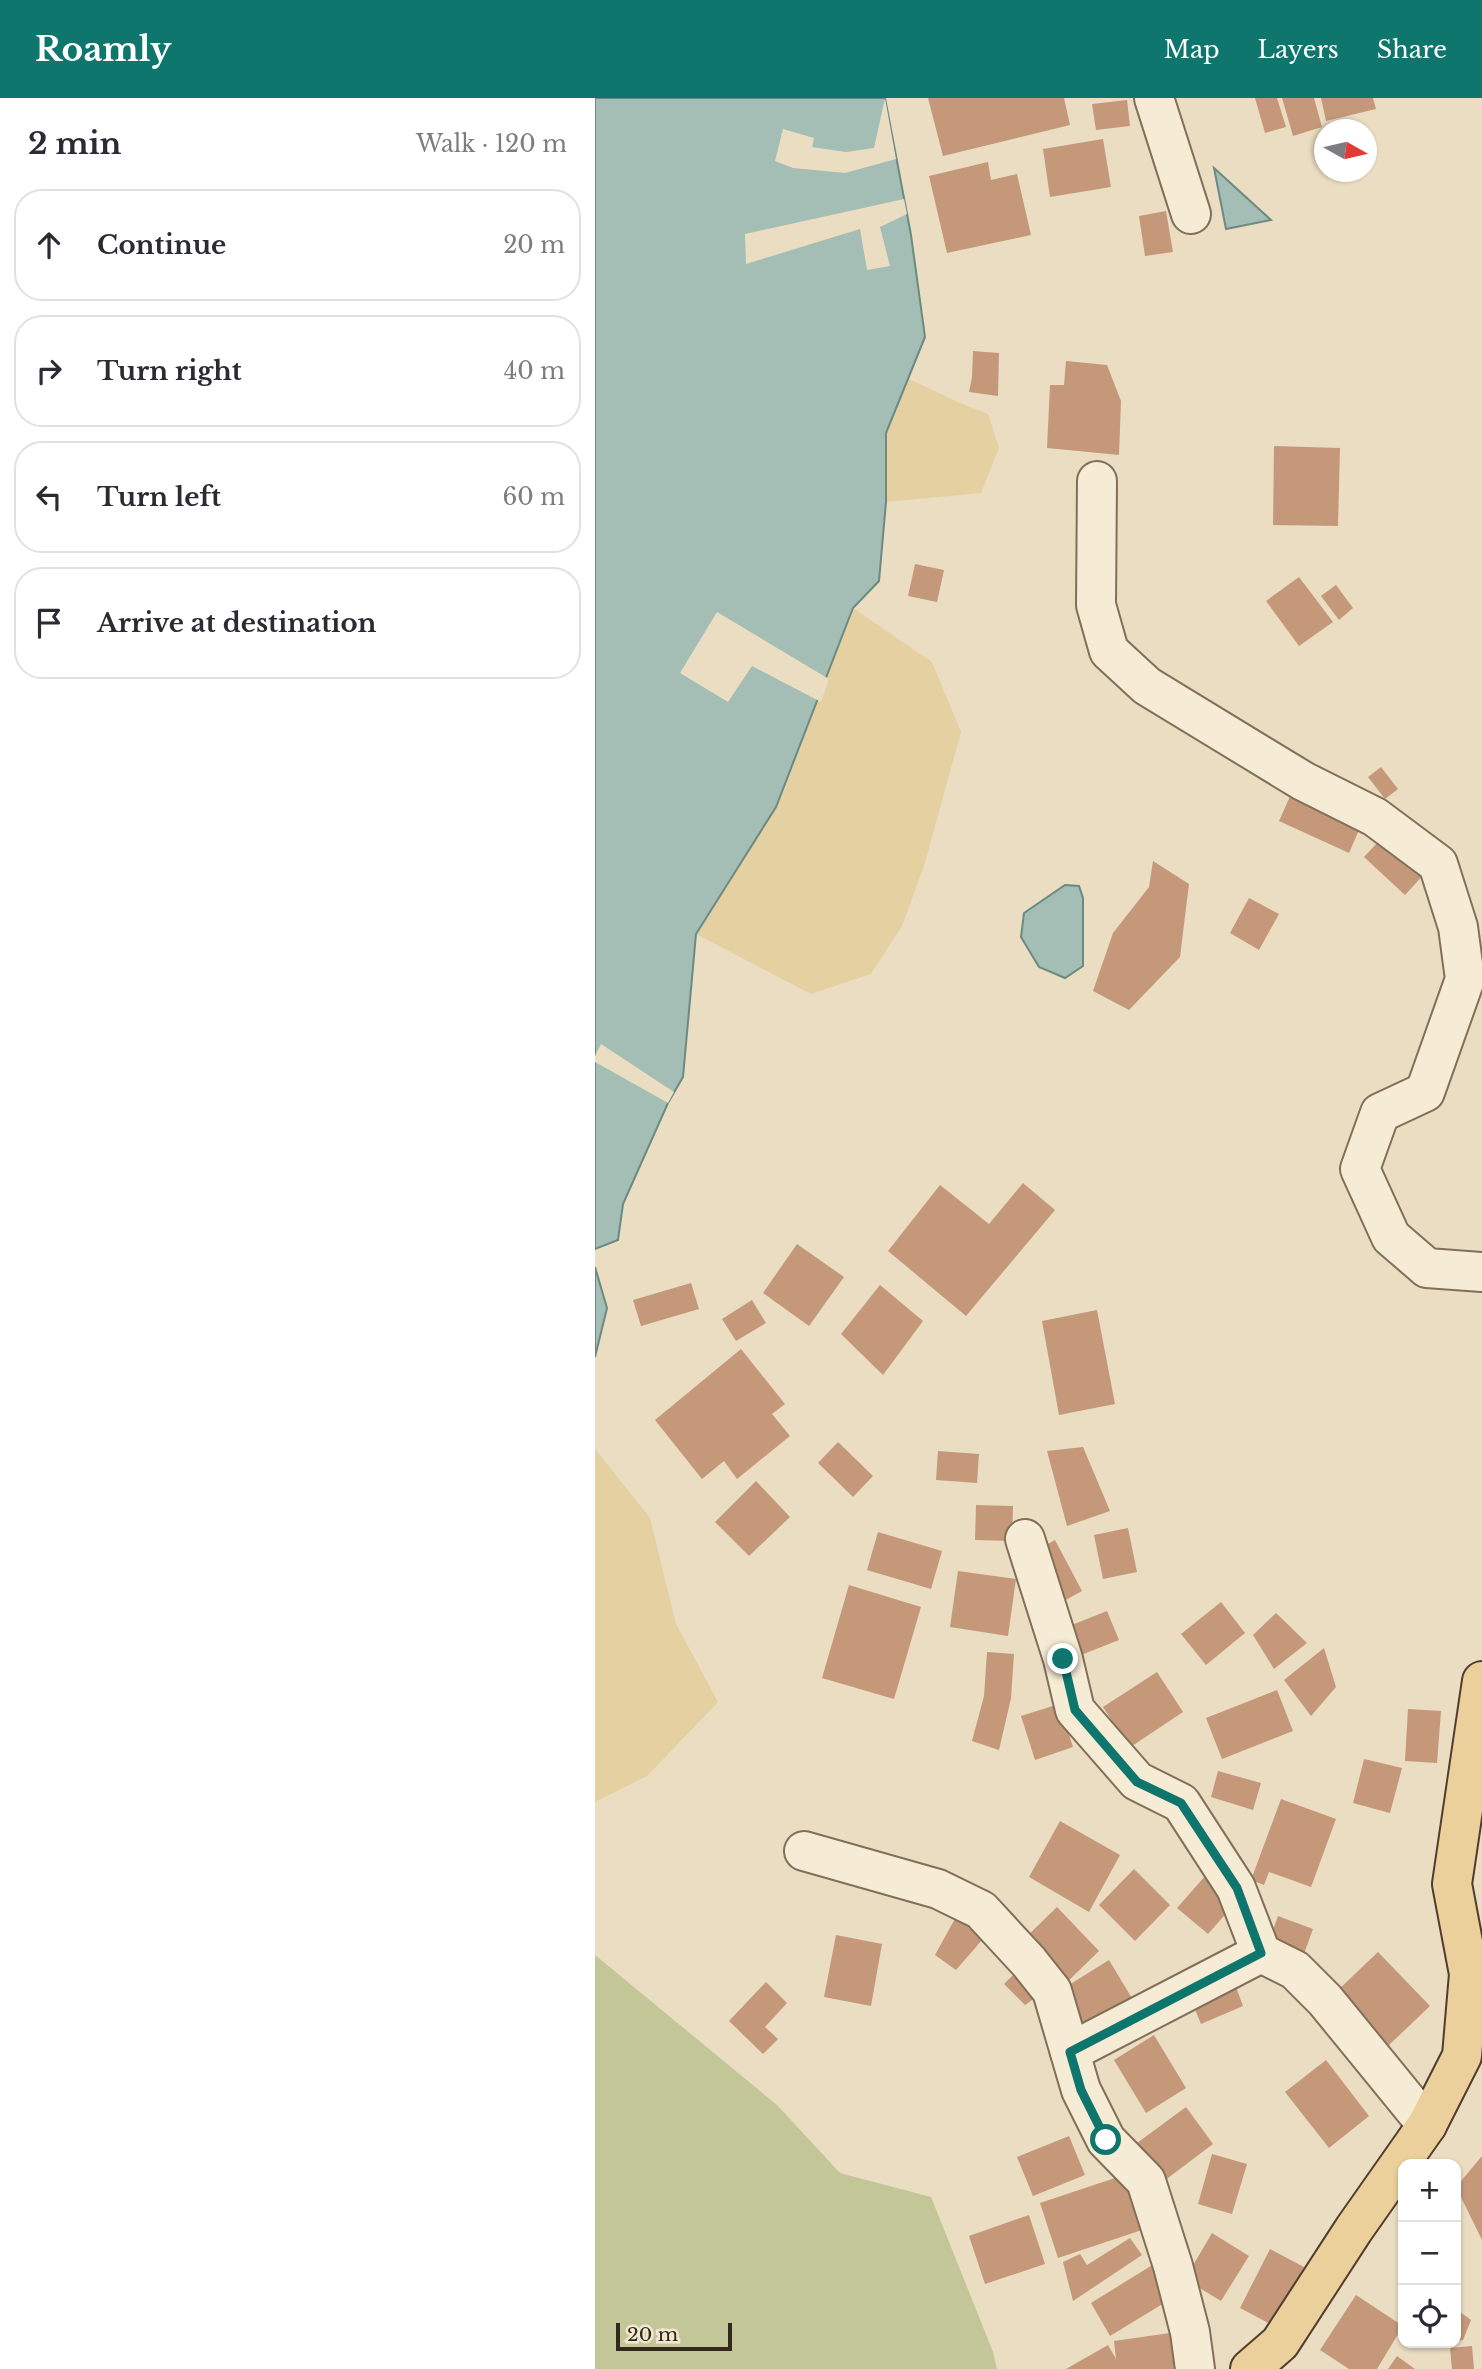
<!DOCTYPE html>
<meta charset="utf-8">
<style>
:root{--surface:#fff;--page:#f2f2f3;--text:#2b2b33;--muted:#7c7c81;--line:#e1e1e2;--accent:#0f766e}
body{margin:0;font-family:"Libre Baskerville",serif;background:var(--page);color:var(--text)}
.controls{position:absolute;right:21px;bottom:21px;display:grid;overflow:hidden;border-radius:14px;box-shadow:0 2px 5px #0004}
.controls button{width:63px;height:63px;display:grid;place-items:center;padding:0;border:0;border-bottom:2px solid var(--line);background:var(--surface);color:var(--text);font:35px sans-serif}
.compass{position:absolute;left:719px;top:21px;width:63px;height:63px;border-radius:50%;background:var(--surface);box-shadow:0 2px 5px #0004;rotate:98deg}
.scale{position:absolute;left:21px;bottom:18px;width:116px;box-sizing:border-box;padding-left:7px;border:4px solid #33271e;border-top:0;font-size:19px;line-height:24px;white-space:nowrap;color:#33271e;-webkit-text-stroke:5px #f2e8d1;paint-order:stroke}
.stop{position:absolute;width:21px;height:21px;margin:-16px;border:5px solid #0f766e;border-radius:50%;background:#fff}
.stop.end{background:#0f766e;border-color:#fff;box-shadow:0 2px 7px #0008}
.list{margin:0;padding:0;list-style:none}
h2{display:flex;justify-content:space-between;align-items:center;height:91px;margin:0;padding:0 28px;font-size:30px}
h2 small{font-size:23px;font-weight:400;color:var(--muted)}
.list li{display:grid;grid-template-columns:46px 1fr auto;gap:21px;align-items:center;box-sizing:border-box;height:112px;margin:0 14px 14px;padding:0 14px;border:2px solid var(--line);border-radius:28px}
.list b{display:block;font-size:26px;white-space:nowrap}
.list em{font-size:23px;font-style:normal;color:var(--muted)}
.icon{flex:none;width:38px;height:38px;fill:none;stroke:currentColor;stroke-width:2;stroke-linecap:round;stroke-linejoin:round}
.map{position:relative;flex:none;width:887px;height:2271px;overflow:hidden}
header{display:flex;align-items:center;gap:42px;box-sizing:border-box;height:98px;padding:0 35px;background:var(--accent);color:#fff}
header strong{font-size:33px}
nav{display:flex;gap:38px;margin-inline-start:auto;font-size:24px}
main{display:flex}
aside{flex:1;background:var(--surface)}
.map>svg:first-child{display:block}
</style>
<header>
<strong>Roamly</strong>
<nav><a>Map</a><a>Layers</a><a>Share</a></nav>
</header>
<main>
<aside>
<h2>2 min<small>Walk · 120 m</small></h2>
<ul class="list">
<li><svg class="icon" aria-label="ahead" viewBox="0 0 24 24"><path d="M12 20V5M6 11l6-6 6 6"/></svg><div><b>Continue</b></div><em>20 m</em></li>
<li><svg class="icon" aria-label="right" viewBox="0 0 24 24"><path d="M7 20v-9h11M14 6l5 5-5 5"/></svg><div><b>Turn right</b></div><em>40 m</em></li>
<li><svg class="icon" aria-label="left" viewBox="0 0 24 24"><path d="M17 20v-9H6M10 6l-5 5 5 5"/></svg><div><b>Turn left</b></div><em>60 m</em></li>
<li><svg class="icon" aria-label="arrive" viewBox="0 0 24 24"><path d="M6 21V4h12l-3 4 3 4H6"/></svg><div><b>Arrive at destination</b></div></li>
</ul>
</aside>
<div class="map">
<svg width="887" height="2271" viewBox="0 0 887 2271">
<rect width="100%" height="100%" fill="#eaddc2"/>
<path fill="#c3c797" d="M 0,1857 L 182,2007 L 245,2075 L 336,2099 L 398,2254 L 402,2271 L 0,2271 Z"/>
<g fill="#e4d0a1">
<path d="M 312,280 L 363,304 L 393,316 L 404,350 L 386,395 L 291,404 L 291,335 Z"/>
<path d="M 258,510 L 337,564 L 366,634 L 329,768 L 307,828 L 276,876 L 216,896 L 101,836 L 181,709 Z"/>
<path d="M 0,1351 L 55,1420 L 81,1526 L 123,1604 L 52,1678 L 0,1704 Z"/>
</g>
<g fill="#a4bdb5" stroke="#6c8a82" stroke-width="2">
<path d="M 0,0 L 290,0 L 316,137 L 330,239 L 291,335 L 291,404 L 284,483 L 258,510 L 181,709 L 101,836 L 88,979 L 73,1005 L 28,1106 L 23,1142 L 0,1151 Z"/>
<path d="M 619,70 L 676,122 L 631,131 Z"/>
<path d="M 470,787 L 484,788 L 488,800 L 488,868 L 470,880 L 444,869 L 426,839 L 429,815 Z"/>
<path d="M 0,1169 L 12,1210 L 0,1259 Z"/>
</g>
<g fill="#eaddc2">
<path d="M 290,0 L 301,61 L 250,75 L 198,70 L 180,63 L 188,31 L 219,40 L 217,49 L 251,54 L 279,50 Z"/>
<path d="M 309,101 L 312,116 L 285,129 L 295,168 L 272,172 L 265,131 L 151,166 L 150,136 Z"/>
<path d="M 122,514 L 234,581 L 226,604 L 157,568 L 133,604 L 85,575 Z"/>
<path d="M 6,946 L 79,994 L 73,1005 L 0,964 L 0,958 Z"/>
</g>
<g fill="#c5987a">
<path d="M 333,0 L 469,0 L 475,27 L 348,58 Z"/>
<path d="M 660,0 L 682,0 L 691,29 L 670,35 Z"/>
<path d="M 687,0 L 719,0 L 727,29 L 698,38 Z"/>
<path d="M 726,0 L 778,0 L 781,11 L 731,23 Z"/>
<path d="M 532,2 L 535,28 L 501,32 L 497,6 Z"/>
<path d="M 508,41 L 516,89 L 455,99 L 448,51 Z"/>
<path d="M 393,64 L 396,82 L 422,76 L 436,137 L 352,155 L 334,78 Z"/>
<path d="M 571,113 L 578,154 L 550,158 L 544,118 Z"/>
<path d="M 378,253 L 404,255 L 403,298 L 374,294 L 377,279 Z"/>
<path d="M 471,263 L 512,267 L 526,303 L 524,357 L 452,350 L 455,287 L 469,287 Z"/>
<path d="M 679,348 L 745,350 L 743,428 L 678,427 Z"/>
<path d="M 320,466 L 349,472 L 342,504 L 313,498 Z"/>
<path d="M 704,479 L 738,524 L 704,548 L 671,503 Z"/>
<path d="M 741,487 L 758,510 L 744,522 L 726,498 Z"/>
<path d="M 786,669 L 803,691 L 790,701 L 773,679 Z"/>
<path d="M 697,694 L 767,725 L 754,755 L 684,723 Z"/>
<path d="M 783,744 L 804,762 L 810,755 L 831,774 L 810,797 L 769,759 Z"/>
<path d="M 558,763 L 594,786 L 585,859 L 534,912 L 498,893 L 518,835 L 554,789 Z"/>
<path d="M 654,800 L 684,816 L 664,852 L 635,835 Z"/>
<path d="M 428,1085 L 460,1112 L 371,1218 L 293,1153 L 345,1087 L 394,1126 Z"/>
<path d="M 202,1146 L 249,1179 L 214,1228 L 168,1195 Z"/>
<path d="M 96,1185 L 104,1211 L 46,1228 L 38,1202 Z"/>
<path d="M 285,1187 L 328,1223 L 288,1277 L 246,1236 Z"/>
<path d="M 157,1202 L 171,1225 L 141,1243 L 127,1221 Z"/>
<path d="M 502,1212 L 520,1306 L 464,1317 L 447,1223 Z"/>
<path d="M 146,1251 L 190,1306 L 177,1316 L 195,1338 L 142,1381 L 129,1363 L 107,1381 L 60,1322 Z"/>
<path d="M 243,1344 L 278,1378 L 258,1399 L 223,1365 Z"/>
<path d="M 488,1349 L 515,1413 L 472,1428 L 452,1353 Z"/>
<path d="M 343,1353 L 384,1356 L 382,1385 L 341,1382 Z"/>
<path d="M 161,1383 L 195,1419 L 154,1458 L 120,1424 Z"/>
<path d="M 381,1407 L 418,1408 L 417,1443 L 380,1442 Z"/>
<path d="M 533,1430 L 542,1474 L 508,1481 L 499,1437 Z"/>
<path d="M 283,1434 L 347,1453 L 336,1491 L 272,1472 Z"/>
<path d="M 460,1442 L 487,1493 L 467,1504 L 440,1453 Z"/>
<path d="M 363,1473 L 421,1481 L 413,1538 L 355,1529 Z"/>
<path d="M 254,1487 L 326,1509 L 299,1601 L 227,1580 Z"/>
<path d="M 626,1504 L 650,1535 L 611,1567 L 586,1536 Z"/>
<path d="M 512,1513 L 524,1542 L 481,1559 L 469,1530 Z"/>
<path d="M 681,1515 L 712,1545 L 679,1571 L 658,1537 Z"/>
<path d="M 729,1550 L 741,1589 L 716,1618 L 689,1582 Z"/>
<path d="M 392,1554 L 419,1556 L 416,1600 L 404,1652 L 377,1643 L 389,1598 Z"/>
<path d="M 562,1574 L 588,1614 L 534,1650 L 508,1609 Z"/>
<path d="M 682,1592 L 698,1633 L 627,1661 L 611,1620 Z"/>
<path d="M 464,1606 L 478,1649 L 440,1662 L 426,1618 Z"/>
<path d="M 813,1611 L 846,1613 L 842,1665 L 810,1663 Z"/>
<path d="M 769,1661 L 807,1670 L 795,1715 L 758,1705 Z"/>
<path d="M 623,1673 L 666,1685 L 658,1712 L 616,1699 Z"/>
<path d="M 686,1701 L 741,1721 L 716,1789 L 674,1774 L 669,1787 L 656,1782 Z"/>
<path d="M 465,1723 L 525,1757 L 494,1814 L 434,1779 Z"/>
<path d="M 539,1771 L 575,1807 L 540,1843 L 504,1807 Z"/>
<path d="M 611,1777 L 642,1803 L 613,1836 L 582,1810 Z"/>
<path d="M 462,1809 L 504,1853 L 466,1890 L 424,1846 Z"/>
<path d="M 362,1817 L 394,1834 L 361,1872 L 340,1857 Z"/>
<path d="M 683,1818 L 718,1831 L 706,1864 L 671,1851 Z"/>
<path d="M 241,1837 L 287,1846 L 276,1908 L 229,1899 Z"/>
<path d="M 783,1854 L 835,1908 L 793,1948 L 741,1894 Z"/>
<path d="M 514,1862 L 541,1907 L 493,1937 L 466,1892 Z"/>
<path d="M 429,1866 L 450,1893 L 430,1907 L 409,1886 Z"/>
<path d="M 171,1884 L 192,1905 L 170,1929 L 183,1941 L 168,1956 L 134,1923 Z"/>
<path d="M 640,1886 L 648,1908 L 606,1926 L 597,1904 Z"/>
<path d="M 559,1937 L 591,1990 L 551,2015 L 519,1962 Z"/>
<path d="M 731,1962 L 774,2018 L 734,2050 L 690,1994 Z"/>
<path d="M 591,2009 L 618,2046 L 565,2086 L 538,2048 Z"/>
<path d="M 474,2038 L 490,2077 L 438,2098 L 422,2059 Z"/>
<path d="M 617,2056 L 652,2066 L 637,2116 L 603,2106 Z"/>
<path d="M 887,2058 L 887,2142 L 861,2089 Z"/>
<path d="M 538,2074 L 556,2129 L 463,2160 L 445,2105 Z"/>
<path d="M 434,2117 L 450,2166 L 390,2186 L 374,2138 Z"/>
<path d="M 617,2135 L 654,2158 L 626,2203 L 590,2181 Z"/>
<path d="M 535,2140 L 547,2157 L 478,2203 L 468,2164 L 485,2156 L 492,2167 Z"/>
<path d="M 675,2151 L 709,2169 L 679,2228 L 645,2210 Z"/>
<path d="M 559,2166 L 579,2199 L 515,2238 L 496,2205 Z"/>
<path d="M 761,2197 L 808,2228 L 782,2271 L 754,2271 L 725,2252 Z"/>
<path d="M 861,2211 L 876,2222 L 868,2242 L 861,2243 Z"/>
<path d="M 582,2234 L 587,2271 L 471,2271 L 513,2247 L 521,2261 L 519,2243 Z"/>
<path d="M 877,2248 L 879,2271 L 857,2271 L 855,2250 Z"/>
<path d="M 802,2258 L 820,2271 L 793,2271 Z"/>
</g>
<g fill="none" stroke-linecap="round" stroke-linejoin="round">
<defs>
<g id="minor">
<path d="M 559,0 L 596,116"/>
<path d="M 502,383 L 501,507 L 514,553 L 552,588 L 708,683 L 780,719 L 843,766 L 863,829 L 870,881 L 830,994 L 785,1015 L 765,1071 L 796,1139 L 832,1170 L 887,1174"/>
<path d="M 430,1441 L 468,1561 L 480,1612 L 542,1683 L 586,1705 L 641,1790 L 666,1855"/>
<path d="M 209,1753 L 343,1791 L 386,1812 L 434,1864 L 457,1893 L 486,1992 L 511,2042 L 551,2083 L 578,2168 L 595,2234 L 600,2271"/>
<path d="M 666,1855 L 700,1872 L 730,1902 L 832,2027"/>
<path d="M 475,1954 L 666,1855"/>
</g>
<path id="major" d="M 655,2271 L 685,2245 L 759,2131 L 832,2027 L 867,1958 L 874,1876 L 857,1786 L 887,1583"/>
</defs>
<use href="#minor" stroke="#826f5a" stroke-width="42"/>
<use href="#major" stroke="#503d2f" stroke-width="42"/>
<use href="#minor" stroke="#f6ebd4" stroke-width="38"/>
<use href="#major" stroke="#ebd09c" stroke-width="38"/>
</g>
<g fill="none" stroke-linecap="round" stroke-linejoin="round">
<path stroke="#0f766e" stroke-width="9" d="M 468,1561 L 480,1612 L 542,1684 L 586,1705 L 642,1790 L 666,1855 L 475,1954 L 486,1992 L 511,2042"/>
</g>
</svg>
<div class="controls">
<button>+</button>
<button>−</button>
<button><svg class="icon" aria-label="locate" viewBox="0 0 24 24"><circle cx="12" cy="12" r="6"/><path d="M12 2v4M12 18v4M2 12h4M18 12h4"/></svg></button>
</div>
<svg class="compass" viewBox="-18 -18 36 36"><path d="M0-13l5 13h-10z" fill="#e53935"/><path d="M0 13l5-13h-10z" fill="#7c7c81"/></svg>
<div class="scale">20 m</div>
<div class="stop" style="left:511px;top:2042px"></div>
<div class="stop end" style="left:468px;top:1561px"></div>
</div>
</main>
